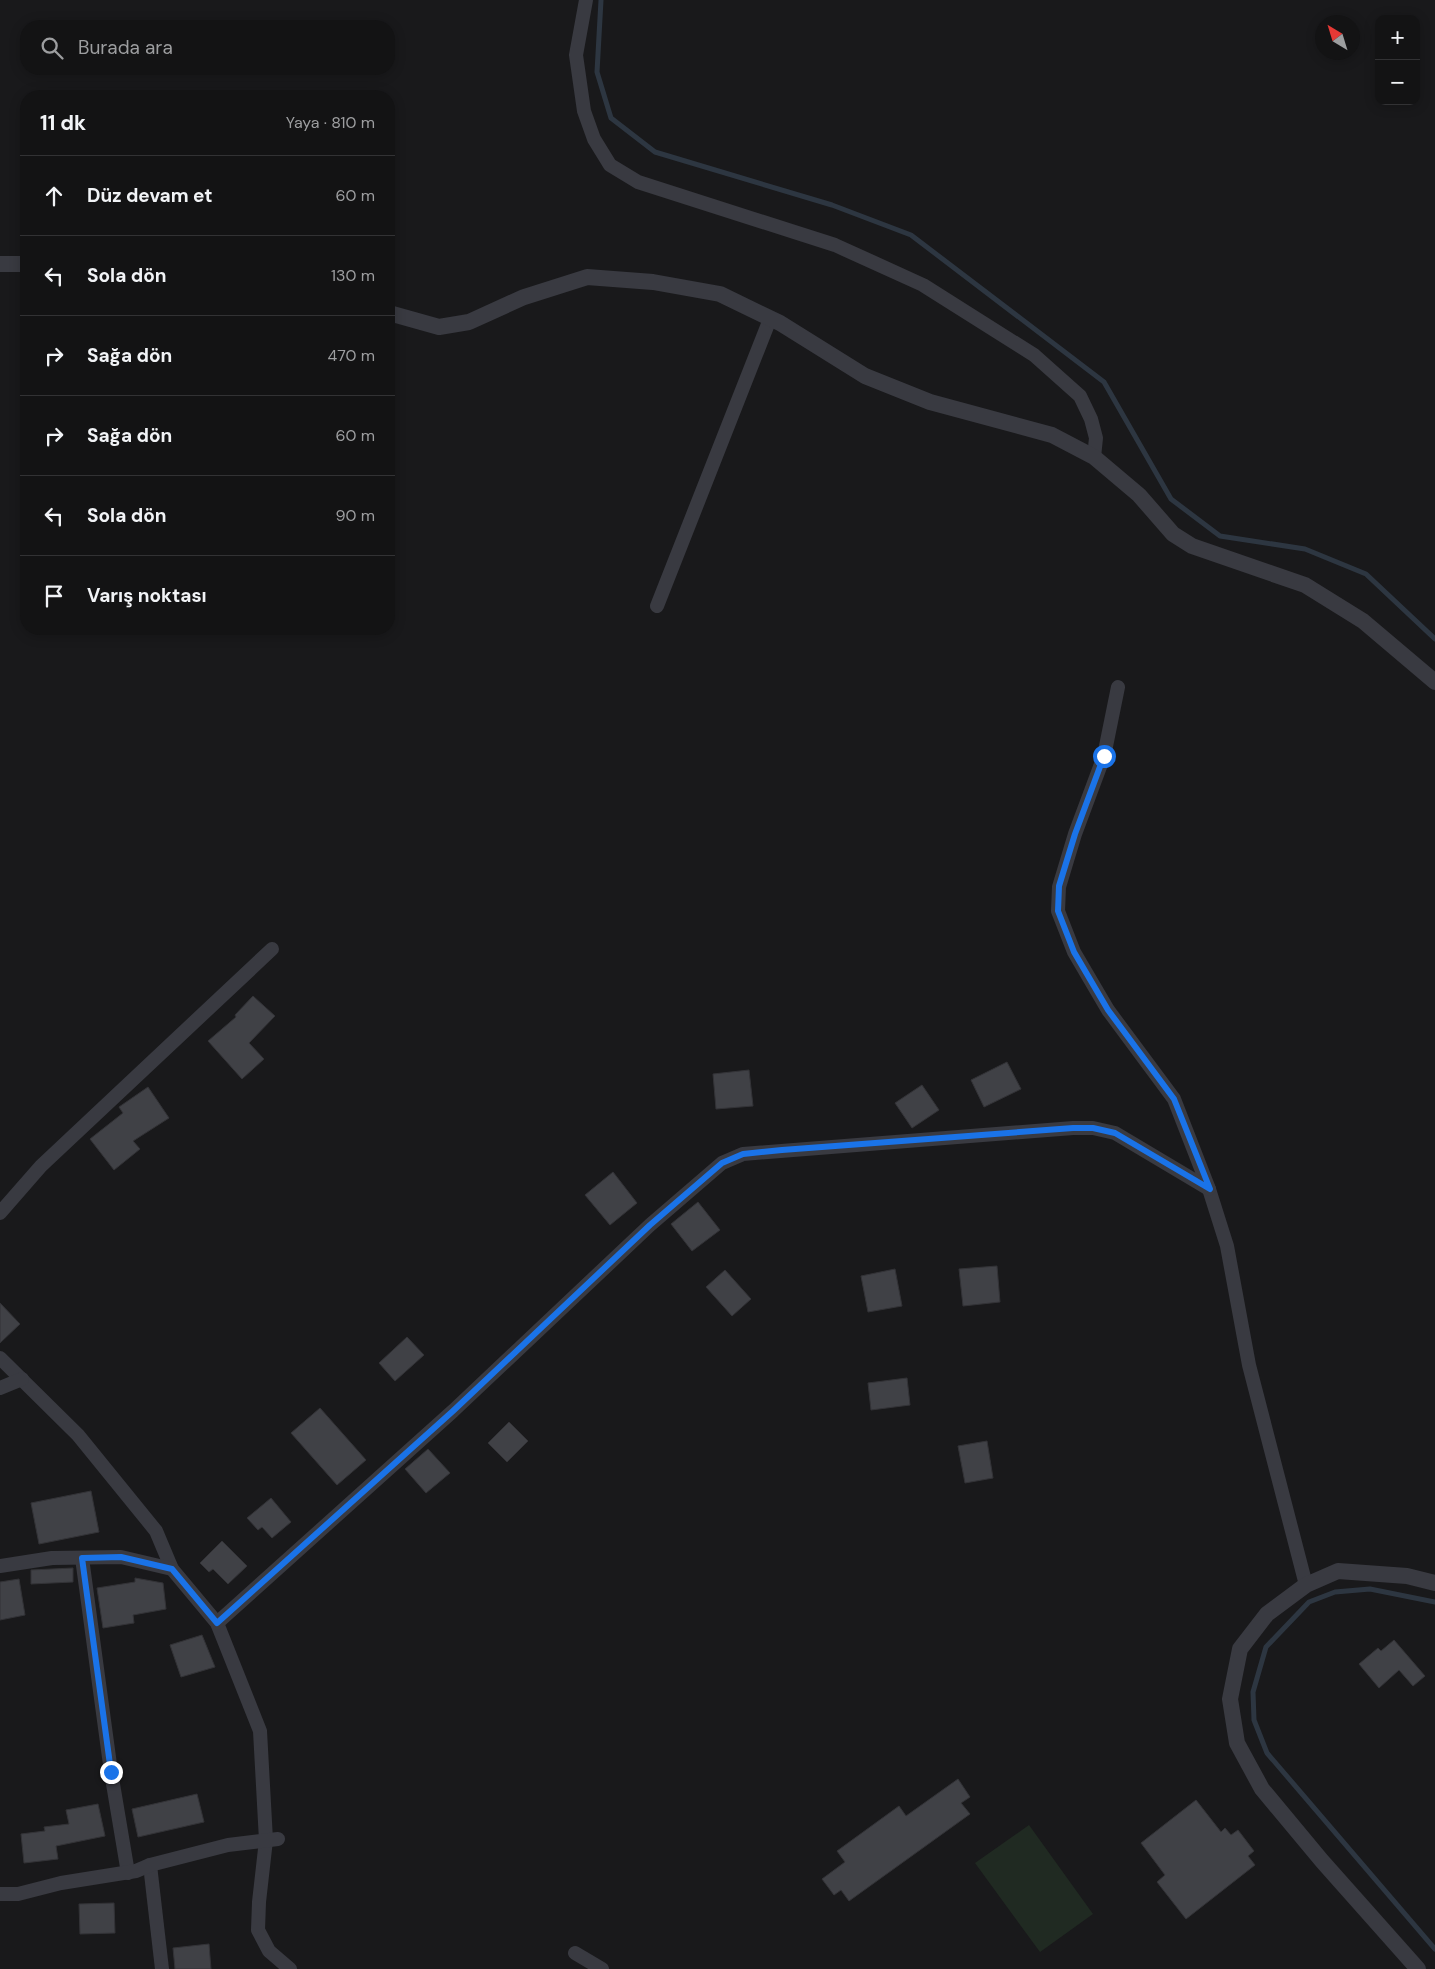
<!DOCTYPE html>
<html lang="tr">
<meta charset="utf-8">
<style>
:root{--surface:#131314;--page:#1c1c1d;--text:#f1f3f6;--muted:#9d9ea0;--line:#323234}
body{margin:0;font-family:"DM Sans",sans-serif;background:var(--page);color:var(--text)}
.controls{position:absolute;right:15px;top:15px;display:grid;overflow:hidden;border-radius:10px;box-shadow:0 2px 12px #0003}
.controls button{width:45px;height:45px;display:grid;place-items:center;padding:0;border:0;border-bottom:1px solid var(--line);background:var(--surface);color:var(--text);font:25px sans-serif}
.compass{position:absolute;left:1315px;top:15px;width:45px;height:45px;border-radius:50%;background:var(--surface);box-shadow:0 2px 12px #0003;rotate:322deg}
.stop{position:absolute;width:15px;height:15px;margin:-11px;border:4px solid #1a73e8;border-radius:50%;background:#fff}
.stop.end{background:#1a73e8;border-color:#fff;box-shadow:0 1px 5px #0008}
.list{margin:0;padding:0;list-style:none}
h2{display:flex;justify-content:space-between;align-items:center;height:65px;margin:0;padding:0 20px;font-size:21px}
h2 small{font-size:16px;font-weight:400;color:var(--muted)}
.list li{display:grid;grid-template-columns:32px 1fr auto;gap:15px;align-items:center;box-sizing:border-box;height:80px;padding:0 20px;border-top:1px solid var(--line)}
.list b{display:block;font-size:19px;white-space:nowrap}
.list em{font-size:16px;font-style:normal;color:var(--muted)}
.icon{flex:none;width:28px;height:28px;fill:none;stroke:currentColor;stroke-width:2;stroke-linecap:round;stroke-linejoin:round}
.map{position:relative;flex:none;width:1435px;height:1969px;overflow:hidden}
.search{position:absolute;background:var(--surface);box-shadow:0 2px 12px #0003;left:20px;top:20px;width:375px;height:55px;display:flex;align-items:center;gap:12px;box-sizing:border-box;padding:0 18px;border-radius:20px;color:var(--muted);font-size:19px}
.panel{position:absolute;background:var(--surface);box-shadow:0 2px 12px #0003;left:20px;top:90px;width:375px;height:545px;border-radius:20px}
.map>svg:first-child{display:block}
</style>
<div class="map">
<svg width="1435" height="1969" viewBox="0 0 1435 1969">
<rect width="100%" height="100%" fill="#19191b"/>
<path fill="#202a22" d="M 1029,1825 L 1093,1914 L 1040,1952 L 975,1863 Z"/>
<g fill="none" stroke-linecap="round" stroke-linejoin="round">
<g stroke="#2d3641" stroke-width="5">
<path d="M 601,0 L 597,72 L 611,118 L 655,152 L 832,205 L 911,235 L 1104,382 L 1171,499 L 1220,536 L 1305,549 L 1366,574 L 1435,639"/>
<path d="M 1435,1602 L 1370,1589 L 1335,1592 L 1309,1602 L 1266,1647 L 1253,1692 L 1254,1720 L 1267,1753 L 1435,1949"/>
</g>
</g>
<g fill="#404146" stroke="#333337">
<path d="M 253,996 L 275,1016 L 249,1043 L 264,1059 L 242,1079 L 208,1041 L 236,1017 L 235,1015 Z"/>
<path d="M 1007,1062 L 1021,1089 L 984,1107 L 971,1080 Z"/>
<path d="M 749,1070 L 753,1106 L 716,1109 L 713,1074 Z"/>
<path d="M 922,1085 L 939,1110 L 912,1128 L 895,1103 Z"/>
<path d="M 148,1087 L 169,1118 L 133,1141 L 140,1149 L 114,1170 L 90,1139 L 123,1113 L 119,1107 Z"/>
<path d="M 613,1172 L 637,1203 L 610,1225 L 585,1195 Z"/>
<path d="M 698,1202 L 720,1230 L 692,1251 L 671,1224 Z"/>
<path d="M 997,1266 L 1000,1302 L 963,1306 L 959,1269 Z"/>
<path d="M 895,1269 L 902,1306 L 868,1312 L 861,1276 Z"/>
<path d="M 725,1270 L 751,1299 L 732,1316 L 706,1287 Z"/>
<path d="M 0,1303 L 20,1324 L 0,1343 Z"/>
<path d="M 407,1337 L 424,1355 L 395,1381 L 379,1363 Z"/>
<path d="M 907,1378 L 910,1405 L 871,1410 L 868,1383 Z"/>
<path d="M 320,1408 L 366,1460 L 337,1485 L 291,1433 Z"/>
<path d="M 509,1422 L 528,1441 L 507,1462 L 488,1443 Z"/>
<path d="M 987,1441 L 993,1478 L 965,1483 L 958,1446 Z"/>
<path d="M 428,1449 L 450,1473 L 426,1493 L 405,1469 Z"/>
<path d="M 91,1491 L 99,1532 L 39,1544 L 31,1503 Z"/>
<path d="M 271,1498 L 291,1522 L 272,1538 L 262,1527 L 258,1530 L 247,1518 Z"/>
<path d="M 222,1541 L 247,1566 L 228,1584 L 213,1569 L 209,1572 L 200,1563 Z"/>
<path d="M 73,1568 L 73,1582 L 31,1584 L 31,1570 Z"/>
<path d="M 135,1578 L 163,1583 L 166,1609 L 133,1615 L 134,1623 L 103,1628 L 97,1588 L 135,1582 Z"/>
<path d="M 19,1579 L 25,1615 L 0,1620 L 0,1582 Z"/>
<path d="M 202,1635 L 215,1667 L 181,1677 L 170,1645 Z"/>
<path d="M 1394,1640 L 1425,1676 L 1413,1686 L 1399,1670 L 1379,1688 L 1359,1664 L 1378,1648 L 1381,1651 Z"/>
<path d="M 958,1779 L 970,1797 L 961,1803 L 970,1814 L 849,1901 L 841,1890 L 834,1895 L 822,1879 L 845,1862 L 837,1851 L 899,1806 L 906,1816 Z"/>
<path d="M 197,1794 L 204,1822 L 138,1837 L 132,1809 Z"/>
<path d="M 1196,1800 L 1221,1832 L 1225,1828 L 1231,1835 L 1238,1830 L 1254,1851 L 1248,1856 L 1255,1865 L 1186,1919 L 1157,1882 L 1165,1875 L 1141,1843 Z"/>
<path d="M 98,1804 L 105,1836 L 56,1846 L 58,1859 L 24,1863 L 21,1834 L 45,1831 L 44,1827 L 69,1824 L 66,1810 Z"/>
<path d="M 114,1903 L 115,1933 L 80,1934 L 79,1904 Z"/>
<path d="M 209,1944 L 211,1969 L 175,1969 L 173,1948 Z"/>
</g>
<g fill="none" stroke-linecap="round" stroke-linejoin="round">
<g stroke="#393a41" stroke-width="14">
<path d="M 586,0 L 576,55 L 584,111 L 594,139 L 610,165 L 638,182 L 835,245 L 923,285 L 1034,355 L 1080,396 L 1091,419 L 1096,438 L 1094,457"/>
<path d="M 657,606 L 770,319"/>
<path d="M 1118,687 L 1104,756 L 1075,834 L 1059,887 L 1058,911 L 1074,952 L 1108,1010 L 1174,1099 L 1209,1189 L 1227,1246 L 1249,1365 L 1306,1585"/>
<path d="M 0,1213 L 41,1166 L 272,949"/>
<path d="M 0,1358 L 78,1435 L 156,1531 L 172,1569"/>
<path d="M 0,1388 L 22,1379"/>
<path d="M 82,1558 L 111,1772 L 128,1873"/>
<path d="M 0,1566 L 52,1558 L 121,1557 L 172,1569 L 217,1623 L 260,1731 L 266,1840 L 259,1902 L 258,1930 L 269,1951 L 290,1969"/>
<path d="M 217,1623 L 453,1411 L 650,1225 L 722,1163 L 743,1154 L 1073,1128 L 1093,1128 L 1115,1133 L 1209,1189"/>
<path d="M 150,1865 L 162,1969"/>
<path d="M 0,1894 L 18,1894 L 61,1883 L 136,1871 L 150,1865 L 228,1845 L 278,1839"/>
<path d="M 575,1953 L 602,1969"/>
</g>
<g stroke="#393a41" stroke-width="16">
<path d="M 0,264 L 26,264"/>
<path d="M 389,313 L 439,327 L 469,322 L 524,297 L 587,277 L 653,282 L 720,294 L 780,323 L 865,376 L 930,402 L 1052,435 L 1094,457 L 1139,495 L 1173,534 L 1192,546 L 1305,585 L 1363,621 L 1435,682"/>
<path d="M 1418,1969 L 1322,1861 L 1262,1789 L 1237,1743 L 1230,1699 L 1240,1649 L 1267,1614 L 1306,1585 L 1338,1571 L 1407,1576 L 1435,1583"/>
</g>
</g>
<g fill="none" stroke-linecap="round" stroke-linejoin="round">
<path stroke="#1a73e8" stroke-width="6" d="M 111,1772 L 82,1558 L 121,1557 L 172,1569 L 217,1623 L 453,1411 L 650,1225 L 722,1163 L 743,1154 L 782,1150 L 1073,1128 L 1093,1128 L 1115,1133 L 1210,1189 L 1174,1099 L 1108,1010 L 1074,952 L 1058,911 L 1059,886 L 1075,834 L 1104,756"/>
</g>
</svg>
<div class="controls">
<button>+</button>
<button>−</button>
</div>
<svg class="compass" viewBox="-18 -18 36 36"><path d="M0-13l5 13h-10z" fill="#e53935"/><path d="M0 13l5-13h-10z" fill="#9d9ea0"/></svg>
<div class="stop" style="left:1104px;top:756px"></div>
<div class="stop end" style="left:111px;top:1772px"></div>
<div class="search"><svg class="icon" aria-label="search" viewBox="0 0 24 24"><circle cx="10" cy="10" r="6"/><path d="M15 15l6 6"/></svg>Burada ara</div>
<section class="panel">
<h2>11 dk<small>Yaya · 810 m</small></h2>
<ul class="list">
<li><svg class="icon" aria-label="ahead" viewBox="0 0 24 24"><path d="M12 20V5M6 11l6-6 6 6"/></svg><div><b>Düz devam et</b></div><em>60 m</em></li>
<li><svg class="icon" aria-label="left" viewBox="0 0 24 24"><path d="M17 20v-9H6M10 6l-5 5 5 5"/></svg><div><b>Sola dön</b></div><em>130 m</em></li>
<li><svg class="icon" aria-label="right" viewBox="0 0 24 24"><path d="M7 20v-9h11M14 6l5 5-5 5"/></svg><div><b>Sağa dön</b></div><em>470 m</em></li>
<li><svg class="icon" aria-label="right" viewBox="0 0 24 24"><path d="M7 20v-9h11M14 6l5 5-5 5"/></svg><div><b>Sağa dön</b></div><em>60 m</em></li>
<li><svg class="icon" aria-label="left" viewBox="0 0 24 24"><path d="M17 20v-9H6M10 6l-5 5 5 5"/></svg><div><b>Sola dön</b></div><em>90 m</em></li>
<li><svg class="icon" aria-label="arrive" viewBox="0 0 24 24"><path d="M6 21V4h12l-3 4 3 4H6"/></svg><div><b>Varış noktası</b></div></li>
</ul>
</section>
</div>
